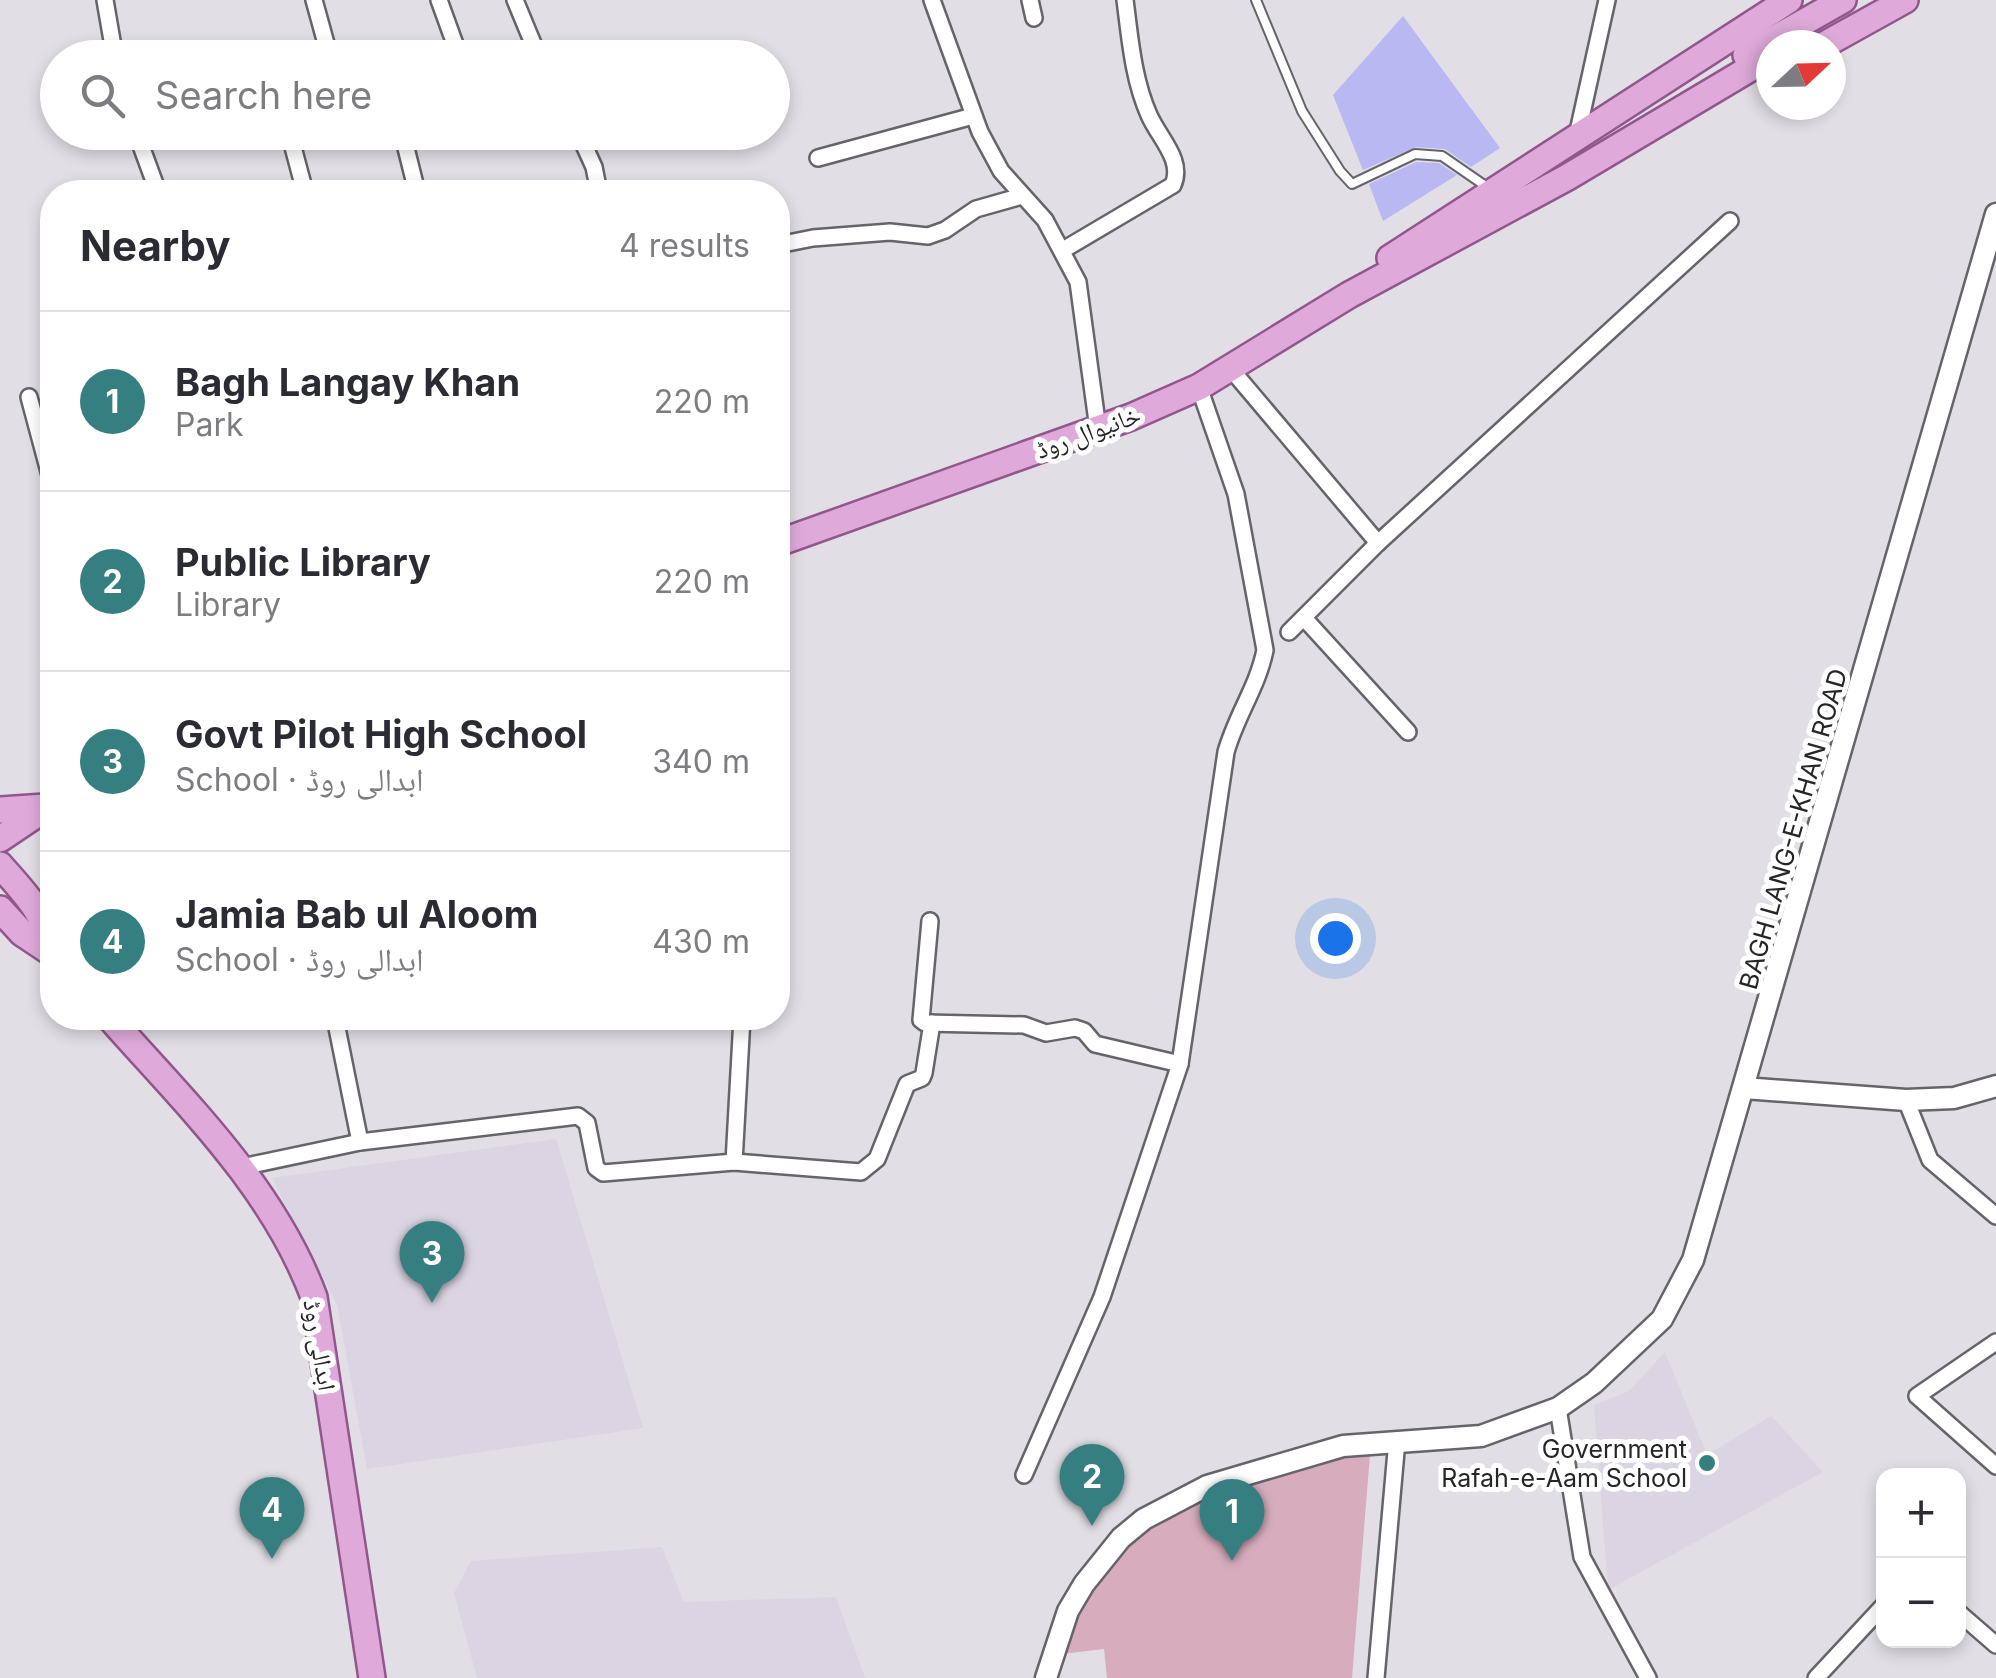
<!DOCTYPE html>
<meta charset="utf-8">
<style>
:root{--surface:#fff;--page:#f7f7f7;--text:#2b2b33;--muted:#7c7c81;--line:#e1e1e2;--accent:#367f80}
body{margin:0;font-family:Inter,"Noto Naskh Arabic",sans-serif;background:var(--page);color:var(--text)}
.controls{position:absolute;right:30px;bottom:30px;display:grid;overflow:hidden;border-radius:20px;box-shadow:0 5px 15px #0003}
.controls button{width:90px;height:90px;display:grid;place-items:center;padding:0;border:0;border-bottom:2px solid var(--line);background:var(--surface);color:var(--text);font:50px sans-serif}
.compass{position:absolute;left:1756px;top:30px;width:90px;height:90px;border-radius:50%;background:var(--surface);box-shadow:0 5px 15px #0003;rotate:68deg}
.you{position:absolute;left:1335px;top:938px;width:35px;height:35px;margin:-25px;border:8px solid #fff;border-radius:50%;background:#1a73e8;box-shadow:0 0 0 15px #1a73e833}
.badge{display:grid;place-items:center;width:65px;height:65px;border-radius:50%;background:var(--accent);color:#fff;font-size:32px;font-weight:700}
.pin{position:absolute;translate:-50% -82px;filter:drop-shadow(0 2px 5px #0008)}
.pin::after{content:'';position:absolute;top:52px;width:35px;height:30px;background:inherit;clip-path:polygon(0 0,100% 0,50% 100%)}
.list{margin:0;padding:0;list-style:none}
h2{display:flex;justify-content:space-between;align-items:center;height:130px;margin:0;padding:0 40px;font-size:42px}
h2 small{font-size:32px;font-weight:400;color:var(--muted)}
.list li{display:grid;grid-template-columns:65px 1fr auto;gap:30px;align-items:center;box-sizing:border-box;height:180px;padding:0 40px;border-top:2px solid var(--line)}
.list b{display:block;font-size:38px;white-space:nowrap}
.list p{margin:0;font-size:32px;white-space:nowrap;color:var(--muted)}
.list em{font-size:32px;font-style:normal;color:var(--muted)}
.icon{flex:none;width:55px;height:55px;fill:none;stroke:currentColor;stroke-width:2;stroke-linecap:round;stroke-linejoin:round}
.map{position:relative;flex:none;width:1996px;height:1678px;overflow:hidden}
.search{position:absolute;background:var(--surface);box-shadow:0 5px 15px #0003;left:40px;top:40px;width:750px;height:110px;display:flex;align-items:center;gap:25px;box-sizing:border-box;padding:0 35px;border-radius:55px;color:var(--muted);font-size:38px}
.panel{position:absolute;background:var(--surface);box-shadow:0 5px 15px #0003;left:40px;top:180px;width:750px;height:850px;border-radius:40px}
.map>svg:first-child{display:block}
</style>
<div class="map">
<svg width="1996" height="1678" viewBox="0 0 1996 1678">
<rect width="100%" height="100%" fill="#e1dee5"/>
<g fill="#dbd4e2">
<path d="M 556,1139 L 643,1428 L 367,1469 L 337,1304 L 272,1178 Z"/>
<path d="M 1665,1352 L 1707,1455 L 1771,1416 L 1823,1472 L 1608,1590 L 1594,1405 L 1629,1391 Z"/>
<path d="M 662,1547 L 684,1602 L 836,1597 L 865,1678 L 477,1678 L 454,1593 L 471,1561 Z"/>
</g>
<path fill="#d7adbe" d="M 1371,1442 L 1352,1678 L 1107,1678 L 1104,1649 L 1053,1655 L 1121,1538 L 1207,1486 Z"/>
<g fill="#bab8f3">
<path d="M 1403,16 L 1500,148 L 1471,167 L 1445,149 L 1416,147 L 1363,170 L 1333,95 Z"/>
<path d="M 1416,162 L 1439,163 L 1457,175 L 1383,221 L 1369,184 Z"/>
</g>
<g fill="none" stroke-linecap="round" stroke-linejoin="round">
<defs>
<path id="service" d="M 1256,0 L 1302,111 L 1340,171 L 1352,184 L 1415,154 L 1442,156 L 1487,187"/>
<g id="minor">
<path d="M 105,0 L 115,58"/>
<path d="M 314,0 L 330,58"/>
<path d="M 439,0 L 460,58"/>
<path d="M 515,0 L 539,58"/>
<path d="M 932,0 L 980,132 L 1001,171 L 1045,220 L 1078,282 L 1098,429"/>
<path d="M 1030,0 L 1034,18"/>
<path d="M 136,132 L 158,192"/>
<path d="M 289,132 L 305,192"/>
<path d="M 402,132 L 417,192"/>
<path d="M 578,132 L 594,167 L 599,192"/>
<path d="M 1577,136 L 1607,0"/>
<path d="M 818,158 L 973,116"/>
<path d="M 778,245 L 813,238 L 890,232 L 928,236 L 945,230 L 976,209 L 1022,196"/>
<path d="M 1063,250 L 1173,185 C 1184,160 1159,138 1149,115 C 1133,79 1130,38 1125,0"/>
<path d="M 1230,368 L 1378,543"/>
<path d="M 29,397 L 52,483"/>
<path d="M 1304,618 L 1408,732"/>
<path d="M 1289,632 L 1378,543 L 1730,221"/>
<path d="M 930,921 L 921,1020 L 925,1023 L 1024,1025 L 1046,1033 L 1075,1028 L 1084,1031 L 1095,1044 L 1180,1064"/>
<path d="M 335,1018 L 360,1142"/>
<path d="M 1906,1100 L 1930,1160 L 1996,1216"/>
<path d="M 734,1162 L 742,1018"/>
<path d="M 242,1167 L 360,1142 L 578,1116 L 587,1123 L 596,1168 L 603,1173 L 734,1162 L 861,1172 L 877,1159 L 907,1084 L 922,1078 L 924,1073 L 932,1023"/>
<path d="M 1996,1342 L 1917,1396 L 1996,1466"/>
<path d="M 1558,1408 L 1582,1557 L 1648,1678"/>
<path d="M 1024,1475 L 1102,1297 L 1180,1064 L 1226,752 C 1236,716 1258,686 1265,650 L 1236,494 L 1199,387"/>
<path d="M 1958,1612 L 1996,1645"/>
<path d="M 1376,1678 L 1397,1440"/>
<path d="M 1816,1678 L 1884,1605"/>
</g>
<g id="tertiary">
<path d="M 1744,1088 L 1906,1100 L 1954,1098 L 1996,1086"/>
<path d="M 1046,1678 L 1068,1611 L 1084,1584 L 1121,1538 L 1144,1519 L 1207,1486 L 1343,1446 L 1481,1436 L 1558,1408 L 1594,1383 L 1662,1319 L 1693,1260 L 1996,214"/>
</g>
<g id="primary">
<path d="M 1824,45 L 1905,0"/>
<path d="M 1746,55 L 1843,0"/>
<path d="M 1390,258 L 1789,0"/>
<path d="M 778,543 L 1131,417 L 1199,387 L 1349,295 L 1566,178 L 1771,56"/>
<path d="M 0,810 L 45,807"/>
<path d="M 0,839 L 52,804"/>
<path d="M 0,865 C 27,896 44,911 52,952"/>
<path d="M 0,909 L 22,933 L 52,953"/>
<path d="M 110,1018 C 186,1104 273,1187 314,1297 L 372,1678"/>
</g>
</defs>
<use href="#service" stroke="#66646a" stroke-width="12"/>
<use href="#minor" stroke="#66646a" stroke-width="20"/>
<use href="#tertiary" stroke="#66646a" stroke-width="25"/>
<use href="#primary" stroke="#91568c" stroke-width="30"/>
<use href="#service" stroke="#fff" stroke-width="8"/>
<use href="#minor" stroke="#fff" stroke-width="15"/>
<use href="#tertiary" stroke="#fff" stroke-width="20"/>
<use href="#primary" stroke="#dfaada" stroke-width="25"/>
</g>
<circle fill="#367f80" stroke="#fff" stroke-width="4" cx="1707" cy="1463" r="10"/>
<g text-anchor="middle" stroke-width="10" stroke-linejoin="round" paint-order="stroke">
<g font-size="25" fill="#272528" stroke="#fff">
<text transform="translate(1088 432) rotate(-20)" y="9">خانیوال روڈ</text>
<text transform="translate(1793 829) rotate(-74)" y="9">BAGH LANG-E-KHAN ROAD</text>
<text transform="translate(320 1345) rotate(80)" y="9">ابدالی روڈ</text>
</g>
<g font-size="25" fill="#272528" stroke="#fff" text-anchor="end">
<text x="1687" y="1458">Government<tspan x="1687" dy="29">Rafah-e-Aam School</tspan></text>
</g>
</g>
</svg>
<div class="controls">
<button>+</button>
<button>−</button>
</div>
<svg class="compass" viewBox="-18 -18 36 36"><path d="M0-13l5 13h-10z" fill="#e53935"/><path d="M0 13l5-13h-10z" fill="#7c7c81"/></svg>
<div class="you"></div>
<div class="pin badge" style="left:1232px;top:1561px">1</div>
<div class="pin badge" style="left:1092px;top:1526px">2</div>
<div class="pin badge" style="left:432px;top:1303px">3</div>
<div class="pin badge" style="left:272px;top:1559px">4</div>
<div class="search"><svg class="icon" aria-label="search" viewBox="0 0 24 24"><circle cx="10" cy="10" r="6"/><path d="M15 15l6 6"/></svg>Search here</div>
<section class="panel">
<h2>Nearby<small>4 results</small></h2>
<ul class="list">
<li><span class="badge">1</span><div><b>Bagh Langay Khan</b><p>Park</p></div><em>220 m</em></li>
<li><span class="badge">2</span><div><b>Public Library</b><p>Library</p></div><em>220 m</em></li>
<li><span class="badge">3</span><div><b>Govt Pilot High School</b><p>School · ابدالی روڈ</p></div><em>340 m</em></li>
<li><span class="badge">4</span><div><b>Jamia Bab ul Aloom</b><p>School · ابدالی روڈ</p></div><em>430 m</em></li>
</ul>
</section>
</div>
